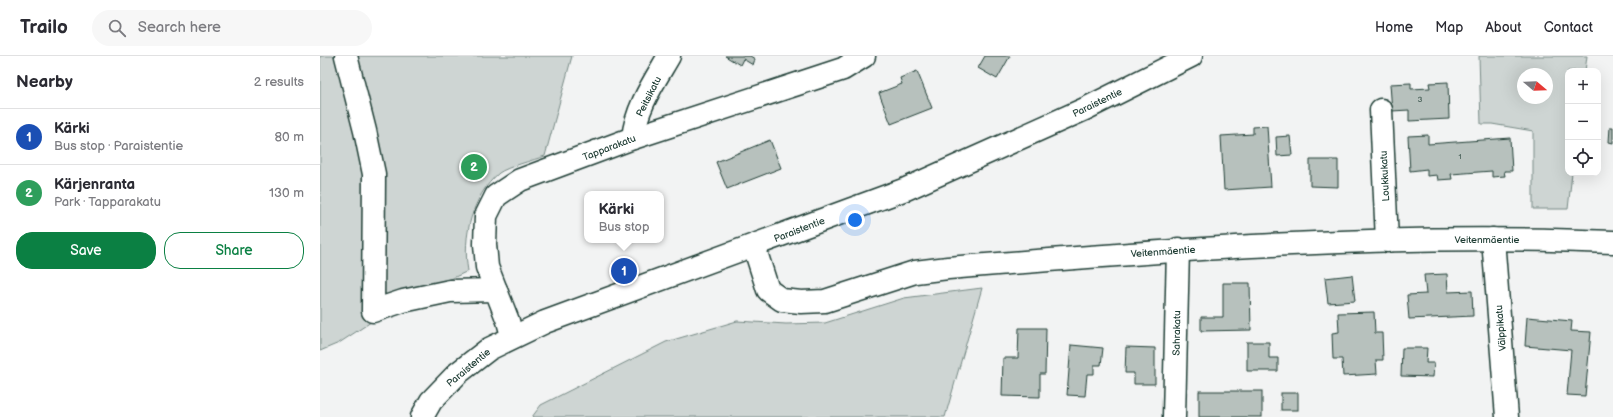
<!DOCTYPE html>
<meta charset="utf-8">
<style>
:root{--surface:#fff;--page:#f7f7f7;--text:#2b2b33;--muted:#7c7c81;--line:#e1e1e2;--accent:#0b8043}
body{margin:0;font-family:"Balsamiq Sans",sans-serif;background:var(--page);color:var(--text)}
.controls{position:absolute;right:12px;top:12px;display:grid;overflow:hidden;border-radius:8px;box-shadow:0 4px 16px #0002}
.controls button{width:36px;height:36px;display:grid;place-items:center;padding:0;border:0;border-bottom:1px solid var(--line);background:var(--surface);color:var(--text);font:20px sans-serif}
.compass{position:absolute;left:1197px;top:12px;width:36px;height:36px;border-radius:50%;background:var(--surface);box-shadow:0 4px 16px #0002;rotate:109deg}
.you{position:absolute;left:535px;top:164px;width:14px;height:14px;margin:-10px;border:3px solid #fff;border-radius:50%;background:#1a73e8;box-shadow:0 0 0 6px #1a73e833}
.badge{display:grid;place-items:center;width:26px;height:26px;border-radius:50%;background:var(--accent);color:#fff;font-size:13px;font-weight:700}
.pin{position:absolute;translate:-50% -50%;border:2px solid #fff;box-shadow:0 1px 4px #0006}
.popup{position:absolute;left:264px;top:135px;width:80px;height:52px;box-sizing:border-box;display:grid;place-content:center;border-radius:8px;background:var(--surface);filter:drop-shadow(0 1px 3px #0005);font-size:13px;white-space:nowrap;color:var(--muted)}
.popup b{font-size:15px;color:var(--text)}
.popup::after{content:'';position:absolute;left:50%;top:100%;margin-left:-8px;border:8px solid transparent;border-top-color:var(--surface)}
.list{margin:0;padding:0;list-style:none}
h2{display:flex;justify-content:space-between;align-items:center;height:52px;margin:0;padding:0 16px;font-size:17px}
h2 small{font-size:13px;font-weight:400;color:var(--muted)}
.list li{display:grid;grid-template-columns:26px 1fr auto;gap:12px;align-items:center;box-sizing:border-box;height:56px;padding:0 16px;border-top:1px solid var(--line)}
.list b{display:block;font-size:15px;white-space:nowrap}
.list p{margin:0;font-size:13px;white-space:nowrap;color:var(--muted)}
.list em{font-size:13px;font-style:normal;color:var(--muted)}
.actions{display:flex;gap:8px;padding:12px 16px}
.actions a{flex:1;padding:9px 0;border:1px solid var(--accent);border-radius:16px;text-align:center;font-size:14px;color:var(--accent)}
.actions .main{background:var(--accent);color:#fff}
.icon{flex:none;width:22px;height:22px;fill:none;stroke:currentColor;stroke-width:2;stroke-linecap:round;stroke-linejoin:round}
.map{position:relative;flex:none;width:1293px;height:361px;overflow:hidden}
header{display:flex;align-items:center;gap:24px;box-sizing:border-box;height:56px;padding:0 20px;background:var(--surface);border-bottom:1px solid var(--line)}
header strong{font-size:19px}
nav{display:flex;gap:22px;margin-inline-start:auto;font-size:14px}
.search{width:280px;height:36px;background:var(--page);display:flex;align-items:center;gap:10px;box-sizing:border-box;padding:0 14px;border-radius:22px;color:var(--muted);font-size:15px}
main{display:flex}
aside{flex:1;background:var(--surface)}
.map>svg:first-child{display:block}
</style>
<header>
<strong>Trailo</strong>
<div class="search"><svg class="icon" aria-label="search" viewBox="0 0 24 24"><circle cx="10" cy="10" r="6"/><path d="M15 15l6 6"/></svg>Search here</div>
<nav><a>Home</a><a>Map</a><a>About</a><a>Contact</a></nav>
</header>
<main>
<aside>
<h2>Nearby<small>2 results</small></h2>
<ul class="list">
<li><span class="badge" style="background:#1a4fb4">1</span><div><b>Kärki</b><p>Bus stop · Paraistentie</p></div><em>80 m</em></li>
<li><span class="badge" style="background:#2e9e5b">2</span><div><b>Kärjenranta</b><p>Park · Tapparakatu</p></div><em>130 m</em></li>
</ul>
<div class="actions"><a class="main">Save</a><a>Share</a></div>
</aside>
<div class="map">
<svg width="1293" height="361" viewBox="0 0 1293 361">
<rect width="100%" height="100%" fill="#f2f3f3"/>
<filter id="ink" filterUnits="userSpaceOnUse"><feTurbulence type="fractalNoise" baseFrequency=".025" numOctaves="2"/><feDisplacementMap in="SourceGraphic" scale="8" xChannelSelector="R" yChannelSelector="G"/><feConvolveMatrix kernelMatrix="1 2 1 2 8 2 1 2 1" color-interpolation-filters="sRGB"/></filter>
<g filter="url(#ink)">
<g fill="#ced5d3" stroke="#768984" fill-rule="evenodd">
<path d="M 0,0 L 252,0 L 225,100 C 214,104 187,111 179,117 C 152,140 142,181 148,215 L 83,245 L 19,287 L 0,295 Z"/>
<path d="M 1159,0 L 1267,0 L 1265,15 L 1248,15 L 1248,117 L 1252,117 L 1248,153 L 1213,153 L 1213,75 L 1172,68 L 1161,68 ZM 1203,18 L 1227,18 L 1227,42 L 1203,42 Z"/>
<path d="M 662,232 L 625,361 L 212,361 L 221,349 L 346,286 L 417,265 L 466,268 L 505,267 L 584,242 Z"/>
</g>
<g fill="#b7c1bd" stroke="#1f3d34">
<path d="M 405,0 L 430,0 L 435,3 L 433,9 L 423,3 L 420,9 Z"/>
<path d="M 665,0 L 690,0 L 677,23 L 658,12 Z"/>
<path d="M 597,15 L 612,52 L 571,68 L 559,37 L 582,28 L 580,22 Z"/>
<path d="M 1128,26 L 1129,63 L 1089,65 L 1089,54 L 1072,55 L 1070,28 L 1091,27 L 1091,33 L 1110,32 L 1109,27 Z"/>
<path d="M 947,70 L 951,131 L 904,134 L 901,80 L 933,78 L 933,71 Z"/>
<path d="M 1290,71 L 1293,71 L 1293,87 L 1289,86 Z"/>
<path d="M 1108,79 L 1108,88 L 1190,82 L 1192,115 L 1184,115 L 1185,120 L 1172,121 L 1172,115 L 1131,118 L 1132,123 L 1118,124 L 1117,119 L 1107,120 L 1107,113 L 1090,115 L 1088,80 Z"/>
<path d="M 970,80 L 972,99 L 957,100 L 956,81 Z"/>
<path d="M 450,84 L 461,112 L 407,133 L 396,106 Z"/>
<path d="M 990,104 L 1018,104 L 1018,131 L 990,130 Z"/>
<path d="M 1127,218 L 1128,236 L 1152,235 L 1153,260 L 1089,263 L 1087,239 L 1106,238 L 1104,219 Z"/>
<path d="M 1032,219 L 1035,245 L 1008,247 L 1005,222 Z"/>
<path d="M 903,227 L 930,227 L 931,274 L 881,275 L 881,261 L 903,261 Z"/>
<path d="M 1054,256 L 1055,277 L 1062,277 L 1063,304 L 1056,304 L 1057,318 L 1023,320 L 1022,303 L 1013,303 L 1012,277 L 1019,276 L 1018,257 Z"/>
<path d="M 1207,261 L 1252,265 L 1251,275 L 1271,276 L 1265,340 L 1247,339 L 1251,294 L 1205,290 Z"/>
<path d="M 699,272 L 726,272 L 725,318 L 720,318 L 720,341 L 682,340 L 683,302 L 698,302 Z"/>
<path d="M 927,286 L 949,286 L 949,302 L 958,302 L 958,315 L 927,315 Z"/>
<path d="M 751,289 L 783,292 L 781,309 L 774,309 L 774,318 L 767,318 L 765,340 L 747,339 Z"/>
<path d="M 806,291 L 835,292 L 835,328 L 814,328 L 814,317 L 805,317 Z"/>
<path d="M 1082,292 L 1107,292 L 1106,307 L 1114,307 L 1113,321 L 1081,320 Z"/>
<rect x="879" y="335" width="63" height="26"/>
<rect x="961" y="337" width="17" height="17"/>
</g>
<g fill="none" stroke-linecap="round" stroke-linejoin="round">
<defs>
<g id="minor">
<path d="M 26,0 L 45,75 L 54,118 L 53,255 L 83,245 L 130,235 L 176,234"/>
<path d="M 1061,54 L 1067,185"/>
<path d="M 313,82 C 316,52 334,26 349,0"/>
<path d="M 1173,183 L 1187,361"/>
<path d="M 434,190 L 448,234 L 462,244 L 481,246 L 505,245 L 595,216 L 628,212 C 849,194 1071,176 1293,186"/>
<path d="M 192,280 L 188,265 L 167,211 L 165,188 L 166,160 L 176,140 L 200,124 L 313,82 L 523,13 L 544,0"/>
<path d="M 854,361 L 858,193"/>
</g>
<path id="major" d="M 102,361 L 111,345 L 138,317 L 169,293 L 225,266 L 586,133 L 765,53 L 871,0"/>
</defs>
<use href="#minor" stroke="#1f3d34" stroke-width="25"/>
<use href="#major" stroke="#1f3d34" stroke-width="25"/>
<use href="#minor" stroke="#fff" stroke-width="22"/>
<use href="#major" stroke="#fff" stroke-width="22"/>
</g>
</g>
<g text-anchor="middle" stroke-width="4" stroke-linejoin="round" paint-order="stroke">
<g font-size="8" fill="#455e56">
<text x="1100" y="46">3</text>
<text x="1140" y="103">1</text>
</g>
<g font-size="10" fill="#1f3d34" stroke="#fff">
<text transform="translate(328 40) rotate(-63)" y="4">Peitsikatu</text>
<text transform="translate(777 46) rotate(-26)" y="4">Paraistentie</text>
<text transform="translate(289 91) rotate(-21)" y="4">Tapparakatu</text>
<text transform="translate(1064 120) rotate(-93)" y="4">Loukkukatu</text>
<text transform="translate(479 173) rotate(-21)" y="4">Paraistentie</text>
<text x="1167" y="187">Veitenmäentie</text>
<text transform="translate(843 195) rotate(-4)" y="4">Veitenmäentie</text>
<text transform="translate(1180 272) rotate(-95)" y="4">Välppikatu</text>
<text transform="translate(856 277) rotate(-89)" y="4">Sahrakatu</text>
<text transform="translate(148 311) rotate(-40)" y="4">Paraistentie</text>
</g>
</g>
</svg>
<div class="controls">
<button>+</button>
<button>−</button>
<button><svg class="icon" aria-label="locate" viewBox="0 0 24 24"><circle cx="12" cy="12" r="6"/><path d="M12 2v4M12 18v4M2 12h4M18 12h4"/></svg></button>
</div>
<svg class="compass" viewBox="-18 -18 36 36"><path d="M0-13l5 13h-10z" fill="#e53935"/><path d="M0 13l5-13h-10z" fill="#7c7c81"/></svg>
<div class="you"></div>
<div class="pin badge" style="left:304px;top:215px;background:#1a4fb4">1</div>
<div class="popup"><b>Kärki</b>Bus stop</div>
<div class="pin badge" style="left:154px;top:111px;background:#2e9e5b">2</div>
</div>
</main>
